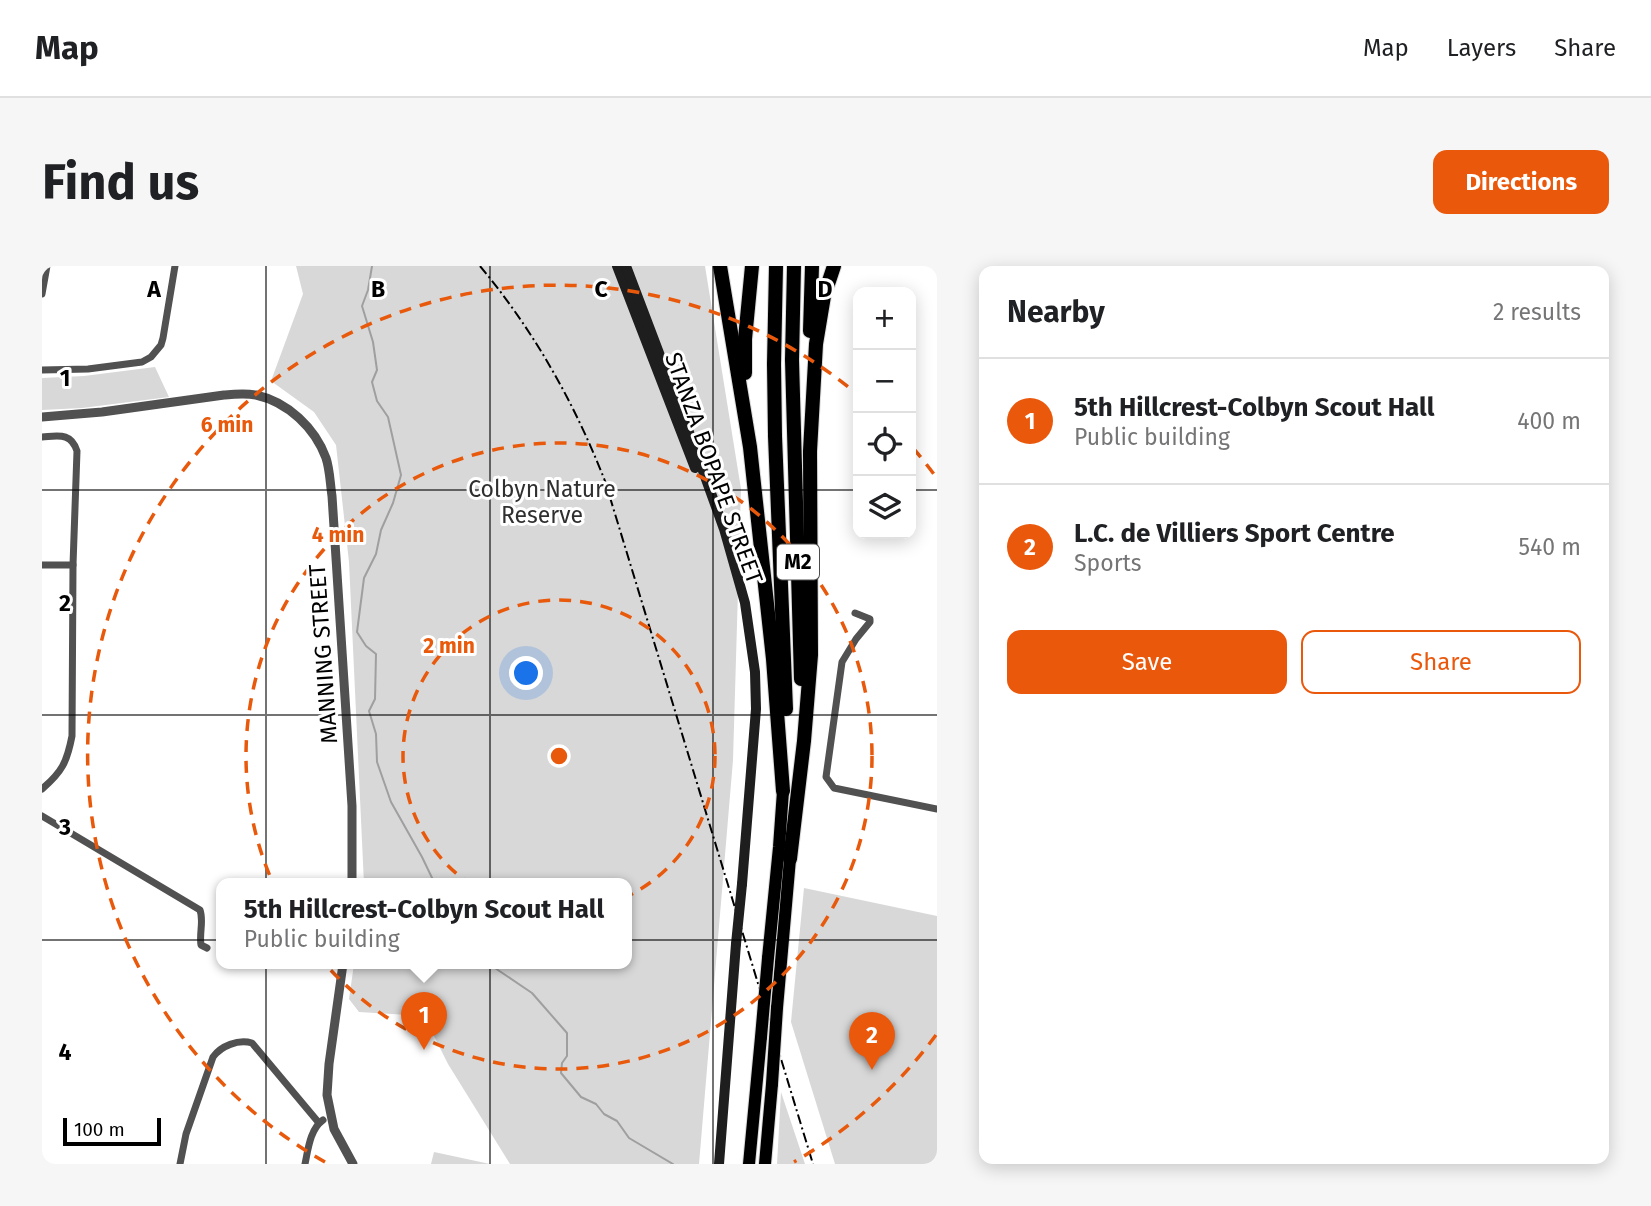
<!DOCTYPE html>
<meta charset="utf-8">
<style>
:root{--surface:#fff;--page:#f6f6f6;--text:#202124;--muted:#757577;--line:#e0e0e0;--accent:#ea580c}
body{margin:0;font-family:"Fira Sans",sans-serif;background:var(--page);color:var(--text)}
.controls{position:absolute;right:21px;top:21px;display:grid;overflow:hidden;border-radius:14px;box-shadow:0 4px 18px #0003}
.controls button{width:63px;height:63px;display:grid;place-items:center;padding:0;border:0;border-bottom:2px solid var(--line);background:var(--surface);color:var(--text);font:35px sans-serif}
.scale{position:absolute;left:21px;bottom:18px;width:98px;box-sizing:border-box;padding-left:7px;border:4px solid #000;border-top:0;font-size:19px;line-height:24px;white-space:nowrap;color:#000;-webkit-text-stroke:5px #fff;paint-order:stroke}
.you{position:absolute;left:485px;top:408px;width:24px;height:24px;margin:-18px;border:5px solid #fff;border-radius:50%;background:#1a73e8;box-shadow:0 0 0 10px #1a73e833}
.badge{display:grid;place-items:center;width:46px;height:46px;border-radius:50%;background:var(--accent);color:#fff;font-size:23px;font-weight:700}
.pin{position:absolute;translate:-50% -58px;filter:drop-shadow(0 2px 4px #0008)}
.pin::after{content:'';position:absolute;top:37px;width:24px;height:21px;background:inherit;clip-path:polygon(0 0,100% 0,50% 100%)}
.popup{position:absolute;left:174px;top:612px;width:416px;height:91px;box-sizing:border-box;display:grid;place-content:center;border-radius:14px;background:var(--surface);filter:drop-shadow(0 2px 5px #0005);font-size:23px;white-space:nowrap;color:var(--muted)}
.popup b{font-size:26px;color:var(--text)}
.popup::after{content:'';position:absolute;left:50%;top:100%;margin-left:-14px;border:14px solid transparent;border-top-color:var(--surface)}
.list{margin:0;padding:0;list-style:none}
h2{display:flex;justify-content:space-between;align-items:center;height:91px;margin:0;padding:0 28px;font-size:30px}
h2 small{font-size:23px;font-weight:400;color:var(--muted)}
.list li{display:grid;grid-template-columns:46px 1fr auto;gap:21px;align-items:center;box-sizing:border-box;height:126px;padding:0 28px;border-top:2px solid var(--line)}
.list b{display:block;font-size:26px;white-space:nowrap}
.list p{margin:0;font-size:23px;white-space:nowrap;color:var(--muted)}
.list em{font-size:23px;font-style:normal;color:var(--muted)}
.actions{display:flex;gap:14px;padding:21px 28px}
.actions a{flex:1;padding:16px 0;border:2px solid var(--accent);border-radius:14px;text-align:center;font-size:24px;color:var(--accent)}
.actions .main{background:var(--accent);color:#fff}
.icon{flex:none;width:38px;height:38px;fill:none;stroke:currentColor;stroke-width:2;stroke-linecap:round;stroke-linejoin:round}
.map{position:relative;flex:none;width:895px;height:898px;overflow:hidden;border-radius:14px}
header{display:flex;align-items:center;gap:42px;box-sizing:border-box;height:98px;padding:0 35px;background:var(--surface);border-bottom:2px solid var(--line)}
header strong{font-size:33px}
nav{display:flex;gap:38px;margin-inline-start:auto;font-size:24px}
.intro{display:flex;align-items:center;justify-content:space-between;box-sizing:border-box;height:168px;padding:0 42px}
h1{margin:0;font-size:49px}
.button{padding:18px 32px;border-radius:14px;background:var(--accent);color:#fff;font-size:24px;font-weight:700}
main{display:flex;gap:42px;padding:0 42px}
aside{flex:1;background:var(--surface);border-radius:14px;box-shadow:0 4px 18px #0003}
.map>svg:first-child{display:block}
</style>
<header>
<strong>Map</strong>
<nav><a>Map</a><a>Layers</a><a>Share</a></nav>
</header>
<div class="intro"><h1>Find us</h1><a class="button">Directions</a></div>
<main>
<div class="map">
<svg width="895" height="898" viewBox="0 0 895 898">
<rect width="100%" height="100%" fill="#fff"/>
<g fill="#d8d8d8">
<path d="M 254,0 L 663,0 L 699,223 L 691,494 L 657,898 L 468,898 L 406,798 L 382,750 L 317,746 L 307,733 L 312,698 L 585,698 L 585,618 L 322,618 L 307,296 L 294,179 L 272,146 L 229,115 L 261,28 Z"/>
<path d="M 113,101 L 127,131 L 40,142 L 0,144 L 0,112 L 42,110 Z"/>
<path d="M 762,622 L 895,650 L 895,898 L 793,898 L 749,756 Z"/>
<path d="M 739,826 L 763,898 L 735,898 Z"/>
<path d="M 392,886 L 448,898 L 389,898 Z"/>
</g>
<g fill="none" stroke-linecap="round" stroke-linejoin="round">
<g stroke="#9f9f9f" stroke-width="2">
<path d="M 330,0 L 326,24 L 320,40 L 331,76 L 335,104 L 330,116 L 335,135 L 346,151 L 359,209 L 351,237 L 339,264 L 334,288 L 322,312 L 315,366 L 324,380 L 334,388 L 333,433 L 327,445 L 334,468 L 335,496 L 349,536 L 380,591 L 393,618"/>
<path d="M 447,698 L 490,727 L 525,767 L 525,790 L 520,797 L 519,807 L 539,831 L 554,838 L 562,848 L 575,855 L 587,872 L 631,898"/>
</g>
<defs>
<g id="primary">
<path d="M 726,692 L 737,581 L 741,525"/>
<path d="M 735,742 L 748,593"/>
<path d="M 707,898 L 719,771"/>
<path d="M 723,898 L 730,818"/>
</g>
<g id="motorway">
<path d="M 678,0 L 708,181 L 731,393 L 741,525"/>
<path d="M 734,0 L 732,98 L 733,170 L 744,443"/>
<path d="M 752,0 L 750,94 L 759,413"/>
<path d="M 768,65 L 770,0"/>
<path d="M 703,107 L 703,73 L 710,0"/>
<path d="M 748,593 L 762,475 L 769,389 L 768,185 L 774,78 L 782,30 L 792,0"/>
</g>
</defs>
<use href="#primary" stroke="#dbdbdb" stroke-width="14"/>
<use href="#motorway" stroke="#dbdbdb" stroke-width="16"/>
<g stroke="#515151" stroke-width="7">
<path d="M 0,28 L 5,0"/>
<path d="M 0,104 L 46,103 L 100,96 L 109,91 L 119,79 L 121,72 L 133,0"/>
<path d="M 0,171 C 16,170 29,166 35,185 L 31,299 L 30,470 C 25,496 20,506 0,523"/>
<path d="M 0,299 L 31,299"/>
<path d="M 813,347 L 828,353 L 828,356 L 814,373 L 800,396 L 784,511 L 792,522 L 895,543"/>
<path d="M 0,550 L 158,644 C 162,655 157,667 159,679 L 165,682"/>
<path d="M 138,898 L 144,868 L 171,791 C 179,780 196,773 210,777 L 277,857"/>
<path d="M 263,898 C 266,884 268,863 281,854"/>
</g>
<g stroke="#515151" stroke-width="9">
<path d="M 0,151 L 60,146 L 182,129 C 193,128 203,127 214,129 C 246,136 273,162 284,192 C 288,204 288,217 290,230 L 310,540 L 310,618"/>
<path d="M 301,698 L 287,798 L 285,829 L 292,863 L 311,898"/>
</g>
<g stroke="#1e1e1e" stroke-width="10">
<path d="M 575,0 L 653,202"/>
<path d="M 584,0 L 644,158 L 682,263 L 703,337 L 713,406 L 714,443 L 700,618"/>
<path d="M 677,898 L 694,678"/>
</g>
<use href="#primary" stroke="#000" stroke-width="12"/>
<use href="#motorway" stroke="#000" stroke-width="14"/>
<path stroke="#000" stroke-width="2" stroke-dasharray="10 3.5 2 3.5" stroke-linecap="butt" d="M 438,0 C 492,65 532,136 563,215 L 771,898"/>
<defs>
<g id="primary-bridge">
<path d="M 719,771 L 726,692"/>
<path d="M 730,818 L 735,742"/>
</g>
</defs>
<use href="#primary-bridge" stroke="#dbdbdb" stroke-width="14" stroke-linecap="butt"/>
<path stroke="#1e1e1e" stroke-width="10" d="M 694,678 L 700,618"/>
<use href="#primary-bridge" stroke="#000" stroke-width="12"/>
</g>
<path fill="none" stroke="#000" stroke-width="2" stroke-opacity="0.55" d="M 224,0 L 224,898M 448,0 L 448,898M 671,0 L 671,898M 0,224 L 816,224M 869,224 L 895,224M 0,449 L 895,449M 0,674 L 895,674"/>
<g fill="none" stroke="#e8590c" stroke-width="3.5" stroke-dasharray="12 9">
<circle cx="517" cy="490" r="156"/>
<circle cx="517" cy="490" r="313"/>
<path d="M894 769A469 469 0 0 1 752 896M283 896A469 469 0 1 1 815 128M871 182A469 469 0 0 1 894 211"/>
</g>
<g text-anchor="middle" stroke-width="6" stroke-linejoin="round" paint-order="stroke">
<rect fill="#fff" stroke="#4c4c4c" stroke-width="2" x="735" y="278.5" width="42" height="35" rx="5"/>
<g font-size="21" font-weight="bold" fill="#000">
<text x="756" y="303">M2</text>
</g>
<g font-size="23" fill="#000" stroke="#fff">
<text transform="translate(672 202) rotate(70)" y="8">STANZA BOPAPE STREET</text>
<text transform="translate(281 388) rotate(-94)" y="8">MANNING STREET</text>
</g>
<g font-size="23" fill="#2f2f2f" stroke="#fff">
<text x="500" y="231">Colbyn Nature<tspan x="500" dy="26">Reserve</tspan></text>
</g>
</g>
<g font-size="23" text-anchor="middle" font-weight="bold" fill="#000" stroke="#fff" stroke-width="6" stroke-linejoin="round" paint-order="stroke">
<text x="112" y="31">A</text>
<text x="336" y="31">B</text>
<text x="559" y="31">C</text>
<text x="783" y="31">D</text>
<text x="23" y="120">1</text>
<text x="23" y="345">2</text>
<text x="23" y="569">3</text>
<text x="23" y="794">4</text>
</g>
<circle cx="517" cy="490" r="10" fill="#e8590c" stroke="#fff" stroke-width="3.5"/>
<g font-size="21" text-anchor="middle" font-weight="bold" fill="#e8590c" stroke="#fff" stroke-width="6" stroke-linejoin="round" paint-order="stroke">
<text x="185" y="166">6 min</text>
<text x="296" y="276">4 min</text>
<text x="407" y="387">2 min</text>
</g>
</svg>
<div class="controls">
<button>+</button>
<button>−</button>
<button><svg class="icon" aria-label="locate" viewBox="0 0 24 24"><circle cx="12" cy="12" r="6"/><path d="M12 2v4M12 18v4M2 12h4M18 12h4"/></svg></button>
<button><svg class="icon" aria-label="layers" viewBox="0 0 24 24"><path d="M12 4l9 5-9 5-9-5zM3 14l9 5 9-5"/></svg></button>
</div>
<div class="scale">100 m</div>
<div class="you"></div>
<div class="pin badge" style="left:382px;top:784px">1</div>
<div class="popup"><b>5th Hillcrest-Colbyn Scout Hall</b>Public building</div>
<div class="pin badge" style="left:830px;top:804px">2</div>
</div>
<aside>
<h2>Nearby<small>2 results</small></h2>
<ul class="list">
<li><span class="badge">1</span><div><b>5th Hillcrest-Colbyn Scout Hall</b><p>Public building</p></div><em>400 m</em></li>
<li><span class="badge">2</span><div><b>L.C. de Villiers Sport Centre</b><p>Sports</p></div><em>540 m</em></li>
</ul>
<div class="actions"><a class="main">Save</a><a>Share</a></div>
</aside>
</main>
